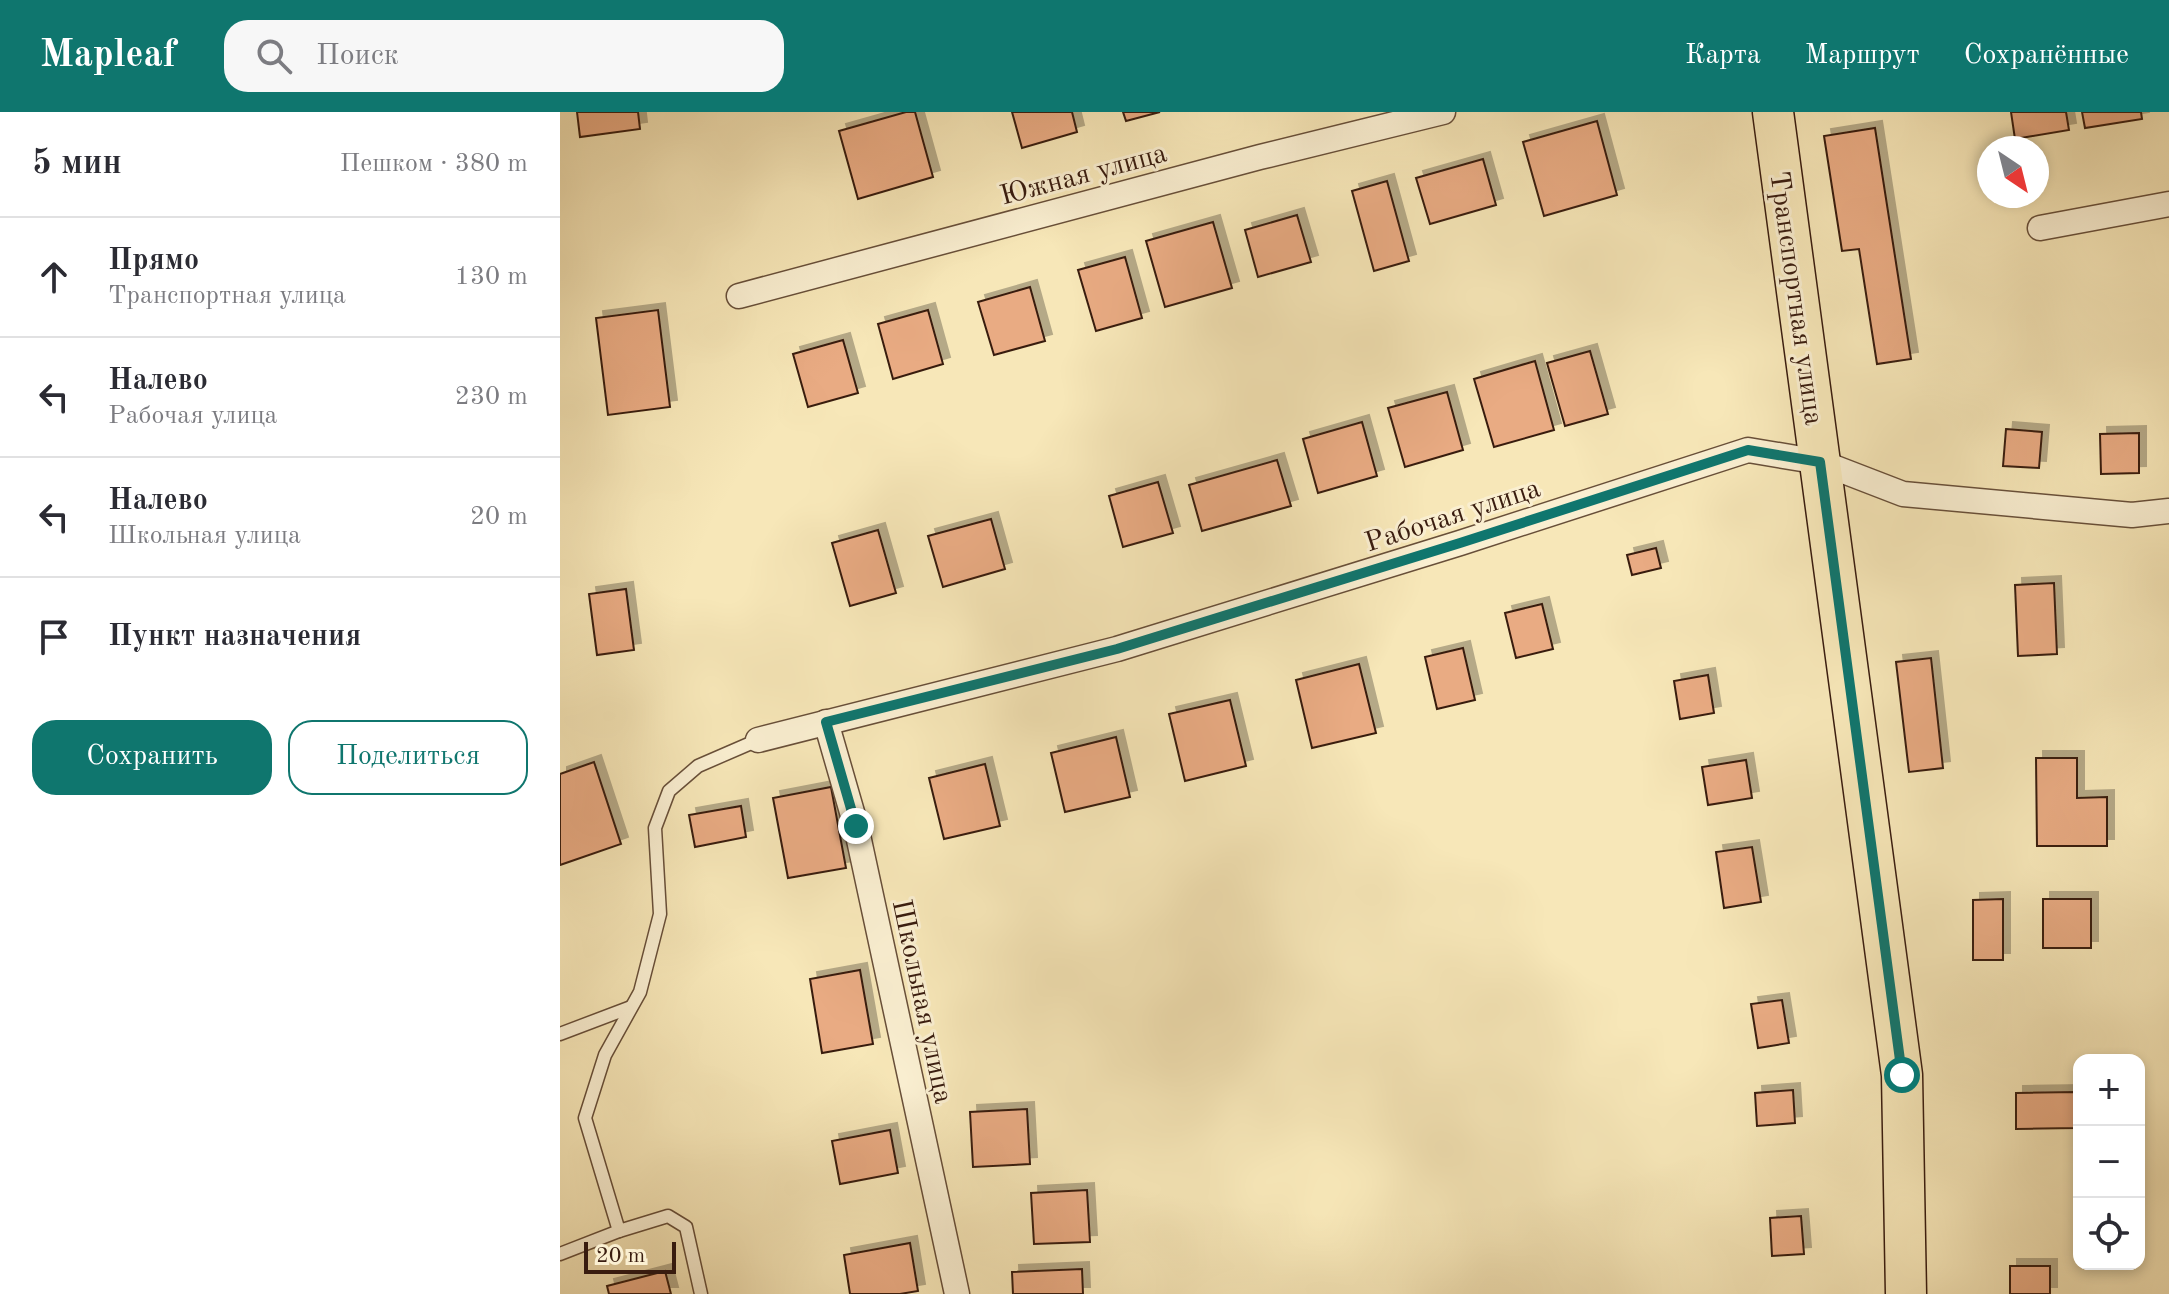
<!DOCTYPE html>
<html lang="ru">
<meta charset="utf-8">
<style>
:root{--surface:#fff;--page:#f7f7f7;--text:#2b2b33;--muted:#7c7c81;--line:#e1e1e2;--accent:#0f766e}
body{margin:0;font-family:"Old Standard TT",serif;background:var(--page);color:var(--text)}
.controls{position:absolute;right:24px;bottom:24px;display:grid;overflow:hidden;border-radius:16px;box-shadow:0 4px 12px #0003}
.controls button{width:72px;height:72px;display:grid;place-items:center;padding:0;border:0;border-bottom:2px solid var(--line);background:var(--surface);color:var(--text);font:40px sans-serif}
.compass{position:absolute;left:1417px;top:24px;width:72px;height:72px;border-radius:50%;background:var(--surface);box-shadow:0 4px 12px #0003;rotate:145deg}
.scale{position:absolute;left:24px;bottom:20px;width:92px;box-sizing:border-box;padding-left:8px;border:4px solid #391c0f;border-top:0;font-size:22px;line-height:28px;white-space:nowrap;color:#391c0f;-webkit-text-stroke:6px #faefd1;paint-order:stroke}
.stop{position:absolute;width:24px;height:24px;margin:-18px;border:6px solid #0f766e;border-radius:50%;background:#fff}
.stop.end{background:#0f766e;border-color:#fff;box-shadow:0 2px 8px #0008}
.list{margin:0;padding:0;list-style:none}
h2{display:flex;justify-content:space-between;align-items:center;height:104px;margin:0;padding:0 32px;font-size:34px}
h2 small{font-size:26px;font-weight:400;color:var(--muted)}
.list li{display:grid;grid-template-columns:52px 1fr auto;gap:24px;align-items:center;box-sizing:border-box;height:120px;padding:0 32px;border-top:2px solid var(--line)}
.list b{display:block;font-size:30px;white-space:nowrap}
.list p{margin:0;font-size:26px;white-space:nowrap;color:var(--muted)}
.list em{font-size:26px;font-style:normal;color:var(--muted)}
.actions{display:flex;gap:16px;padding:24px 32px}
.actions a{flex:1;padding:18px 0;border:2px solid var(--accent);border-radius:24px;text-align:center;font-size:28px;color:var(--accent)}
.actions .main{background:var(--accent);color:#fff}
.icon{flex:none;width:44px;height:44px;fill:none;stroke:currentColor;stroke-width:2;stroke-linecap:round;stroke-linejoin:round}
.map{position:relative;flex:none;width:1609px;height:1182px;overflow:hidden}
header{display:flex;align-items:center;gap:48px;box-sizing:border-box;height:112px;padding:0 40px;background:var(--accent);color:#fff}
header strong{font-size:38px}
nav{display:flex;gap:44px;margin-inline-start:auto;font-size:28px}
.search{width:560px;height:72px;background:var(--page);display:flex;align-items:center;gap:20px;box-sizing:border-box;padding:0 28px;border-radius:24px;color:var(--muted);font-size:30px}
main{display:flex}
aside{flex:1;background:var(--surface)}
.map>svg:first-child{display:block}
</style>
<header>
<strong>Mapleaf</strong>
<div class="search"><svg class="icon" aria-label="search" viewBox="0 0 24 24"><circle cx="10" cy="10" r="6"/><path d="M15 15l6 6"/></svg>Поиск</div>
<nav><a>Карта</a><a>Маршрут</a><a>Сохранённые</a></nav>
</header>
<main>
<aside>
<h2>5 мин<small>Пешком · 380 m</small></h2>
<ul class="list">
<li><svg class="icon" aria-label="ahead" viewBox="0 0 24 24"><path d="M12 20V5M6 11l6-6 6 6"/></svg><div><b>Прямо</b><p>Транспортная улица</p></div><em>130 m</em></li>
<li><svg class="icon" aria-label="left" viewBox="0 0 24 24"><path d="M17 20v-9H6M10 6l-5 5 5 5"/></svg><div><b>Налево</b><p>Рабочая улица</p></div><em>230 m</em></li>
<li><svg class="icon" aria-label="left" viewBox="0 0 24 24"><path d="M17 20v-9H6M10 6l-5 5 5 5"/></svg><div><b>Налево</b><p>Школьная улица</p></div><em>20 m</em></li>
<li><svg class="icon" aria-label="arrive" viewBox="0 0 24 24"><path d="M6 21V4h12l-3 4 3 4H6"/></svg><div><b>Пункт назначения</b></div></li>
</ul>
<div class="actions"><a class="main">Сохранить</a><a>Поделиться</a></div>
</aside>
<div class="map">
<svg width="1609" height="1182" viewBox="0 0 1609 1182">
<defs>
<filter id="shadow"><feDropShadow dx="7" dy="-7" stdDeviation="0" flood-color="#0004"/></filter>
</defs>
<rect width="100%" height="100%" fill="#f7e7b8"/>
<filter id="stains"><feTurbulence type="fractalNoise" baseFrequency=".0025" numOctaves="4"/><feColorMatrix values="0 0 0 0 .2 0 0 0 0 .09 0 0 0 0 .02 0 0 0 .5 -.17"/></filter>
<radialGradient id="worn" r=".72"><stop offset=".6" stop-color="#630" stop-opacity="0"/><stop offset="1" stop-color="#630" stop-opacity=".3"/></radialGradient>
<g fill="#e9ab83" stroke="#391c0f" stroke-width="2" filter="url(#shadow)">
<path d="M 17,0 L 78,0 L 80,17 L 20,25 Z"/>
<path d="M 346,0 L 355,0 L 373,65 L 298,87 L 279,19 Z"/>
<path d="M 452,0 L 512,0 L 517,20 L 462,36 Z"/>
<path d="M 563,0 L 600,0 L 566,9 Z"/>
<path d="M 1451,0 L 1506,0 L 1509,18 L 1455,27 Z"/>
<path d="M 1522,0 L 1581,0 L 1582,7 L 1525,16 Z"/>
<path d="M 1037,9 L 1057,83 L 984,104 L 963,30 Z"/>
<path d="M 1315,16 L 1351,247 L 1317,252 L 1299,137 L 1282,139 L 1264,24 Z"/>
<path d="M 923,47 L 936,93 L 870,112 L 856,66 Z"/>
<path d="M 827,69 L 849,149 L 814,159 L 792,79 Z"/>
<path d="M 737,103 L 751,150 L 698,165 L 685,118 Z"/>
<path d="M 653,110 L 672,176 L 605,195 L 586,129 Z"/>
<path d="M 565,145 L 582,206 L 536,219 L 518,158 Z"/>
<path d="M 470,175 L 485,229 L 434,243 L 418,190 Z"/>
<path d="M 98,198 L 110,295 L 48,303 L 36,206 Z"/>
<path d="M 368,198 L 383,252 L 333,267 L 318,212 Z"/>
<path d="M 283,228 L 298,281 L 248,295 L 233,242 Z"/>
<path d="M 1030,239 L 1048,302 L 1005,314 L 987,251 Z"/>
<path d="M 975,249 L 994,318 L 934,335 L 914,267 Z"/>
<path d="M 887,280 L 903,338 L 845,355 L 828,296 Z"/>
<path d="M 802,310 L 817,364 L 758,381 L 743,327 Z"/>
<path d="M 1446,317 L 1482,320 L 1479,356 L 1443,354 Z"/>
<path d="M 1579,321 L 1579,361 L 1541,362 L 1540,322 Z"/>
<path d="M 717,348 L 731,394 L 642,419 L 629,373 Z"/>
<path d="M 598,370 L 613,421 L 563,435 L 549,384 Z"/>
<path d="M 431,407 L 445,457 L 383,475 L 368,424 Z"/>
<path d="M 318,418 L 336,481 L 290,494 L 272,431 Z"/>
<path d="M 1096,436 L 1101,456 L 1072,463 L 1067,443 Z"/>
<path d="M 1494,471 L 1497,542 L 1458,544 L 1455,473 Z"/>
<path d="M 66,477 L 74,538 L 37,543 L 29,482 Z"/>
<path d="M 982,492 L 993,537 L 956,546 L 945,501 Z"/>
<path d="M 903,536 L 915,588 L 877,597 L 865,545 Z"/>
<path d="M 1371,546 L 1383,656 L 1349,660 L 1336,550 Z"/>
<path d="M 799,552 L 816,621 L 752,636 L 736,568 Z"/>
<path d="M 1148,563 L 1154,601 L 1120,607 L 1114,569 Z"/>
<path d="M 670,588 L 686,654 L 625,669 L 609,602 Z"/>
<path d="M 556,625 L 570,685 L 505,700 L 491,641 Z"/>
<path d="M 1476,646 L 1517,646 L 1517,686 L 1547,685 L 1547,734 L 1477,734 Z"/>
<path d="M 1186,648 L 1192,686 L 1148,693 L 1142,655 Z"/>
<path d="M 34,650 L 61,732 L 0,753 L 0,662 Z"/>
<path d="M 425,652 L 440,714 L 384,727 L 369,666 Z"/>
<path d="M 271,675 L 286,756 L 228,766 L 213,686 Z"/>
<path d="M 181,694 L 186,725 L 135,735 L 129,703 Z"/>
<path d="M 1192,735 L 1201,790 L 1164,796 L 1156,740 Z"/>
<path d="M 1443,787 L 1443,848 L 1413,848 L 1413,788 Z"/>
<rect x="1483" y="787" width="48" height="49"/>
<path d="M 300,858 L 313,932 L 262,941 L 250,867 Z"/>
<path d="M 1222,888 L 1229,931 L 1198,936 L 1191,892 Z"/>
<path d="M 1233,978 L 1235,1011 L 1197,1014 L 1195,981 Z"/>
<path d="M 1517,980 L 1517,1016 L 1456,1017 L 1456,981 Z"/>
<path d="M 467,997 L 470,1052 L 413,1055 L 410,1000 Z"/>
<path d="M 330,1018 L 338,1061 L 280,1072 L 272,1029 Z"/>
<path d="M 527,1078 L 530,1130 L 474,1132 L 471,1081 Z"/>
<path d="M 1241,1104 L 1244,1142 L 1212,1144 L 1210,1106 Z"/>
<path d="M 350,1131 L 358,1179 L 340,1182 L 290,1182 L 284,1143 Z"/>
<rect x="1450" y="1154" width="40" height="28"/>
<path d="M 522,1157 L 523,1182 L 453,1182 L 452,1160 Z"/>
<path d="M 105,1159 L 111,1182 L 49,1182 L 47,1174 Z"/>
</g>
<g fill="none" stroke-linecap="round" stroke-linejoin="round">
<defs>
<g id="service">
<path d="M 0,922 L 71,895"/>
<path d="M 0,1142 L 59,1119"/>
<path d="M 141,1182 L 126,1115 L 108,1104 L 59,1119 L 25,1006 L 45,943 L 80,880 L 100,802 L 95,716 L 109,679 L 138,654 L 198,628"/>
</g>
<g id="minor">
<path d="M 1480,116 L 1609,92"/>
<path d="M 179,184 L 700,45 L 883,0"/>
<path d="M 266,610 L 296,714 L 397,1182"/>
<path d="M 198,628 L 557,537 L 900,431 L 1188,338 L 1260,350 L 1343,382 L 1572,403 L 1609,399"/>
</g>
<path id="primary" d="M 1213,0 L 1342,963 L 1346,1182"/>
</defs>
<use href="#service" stroke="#684f39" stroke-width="15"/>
<use href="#minor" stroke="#684f39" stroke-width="27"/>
<use href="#primary" stroke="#391c0f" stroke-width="43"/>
<use href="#service" stroke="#faefd1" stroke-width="12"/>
<use href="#minor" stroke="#faefd1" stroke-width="24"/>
<use href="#primary" stroke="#f7e7b8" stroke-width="40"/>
</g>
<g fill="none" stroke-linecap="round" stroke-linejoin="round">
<path stroke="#0f766e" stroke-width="10" d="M 296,714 L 266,610 L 557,537 L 900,431 L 1188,338 L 1260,350 L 1342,963"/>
</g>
<g text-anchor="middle" stroke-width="6" stroke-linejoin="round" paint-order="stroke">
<g font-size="28" fill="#391c0f" stroke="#faefd1">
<text transform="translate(523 61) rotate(-15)" y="10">Южная улица</text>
<text transform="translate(1238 186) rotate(82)" y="10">Транспортная улица</text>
<text transform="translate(892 402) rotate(-18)" y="10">Рабочая улица</text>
<text transform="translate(364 889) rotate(78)" y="10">Школьная улица</text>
</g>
</g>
<rect width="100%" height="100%" filter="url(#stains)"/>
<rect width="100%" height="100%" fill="url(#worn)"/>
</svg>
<div class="controls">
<button>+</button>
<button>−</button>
<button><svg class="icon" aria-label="locate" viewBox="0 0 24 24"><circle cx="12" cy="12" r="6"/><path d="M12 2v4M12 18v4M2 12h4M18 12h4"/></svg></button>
</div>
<svg class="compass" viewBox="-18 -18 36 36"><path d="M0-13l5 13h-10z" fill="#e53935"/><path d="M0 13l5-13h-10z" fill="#7c7c81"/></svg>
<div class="scale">20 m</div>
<div class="stop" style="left:1342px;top:963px"></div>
<div class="stop end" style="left:296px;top:714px"></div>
</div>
</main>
